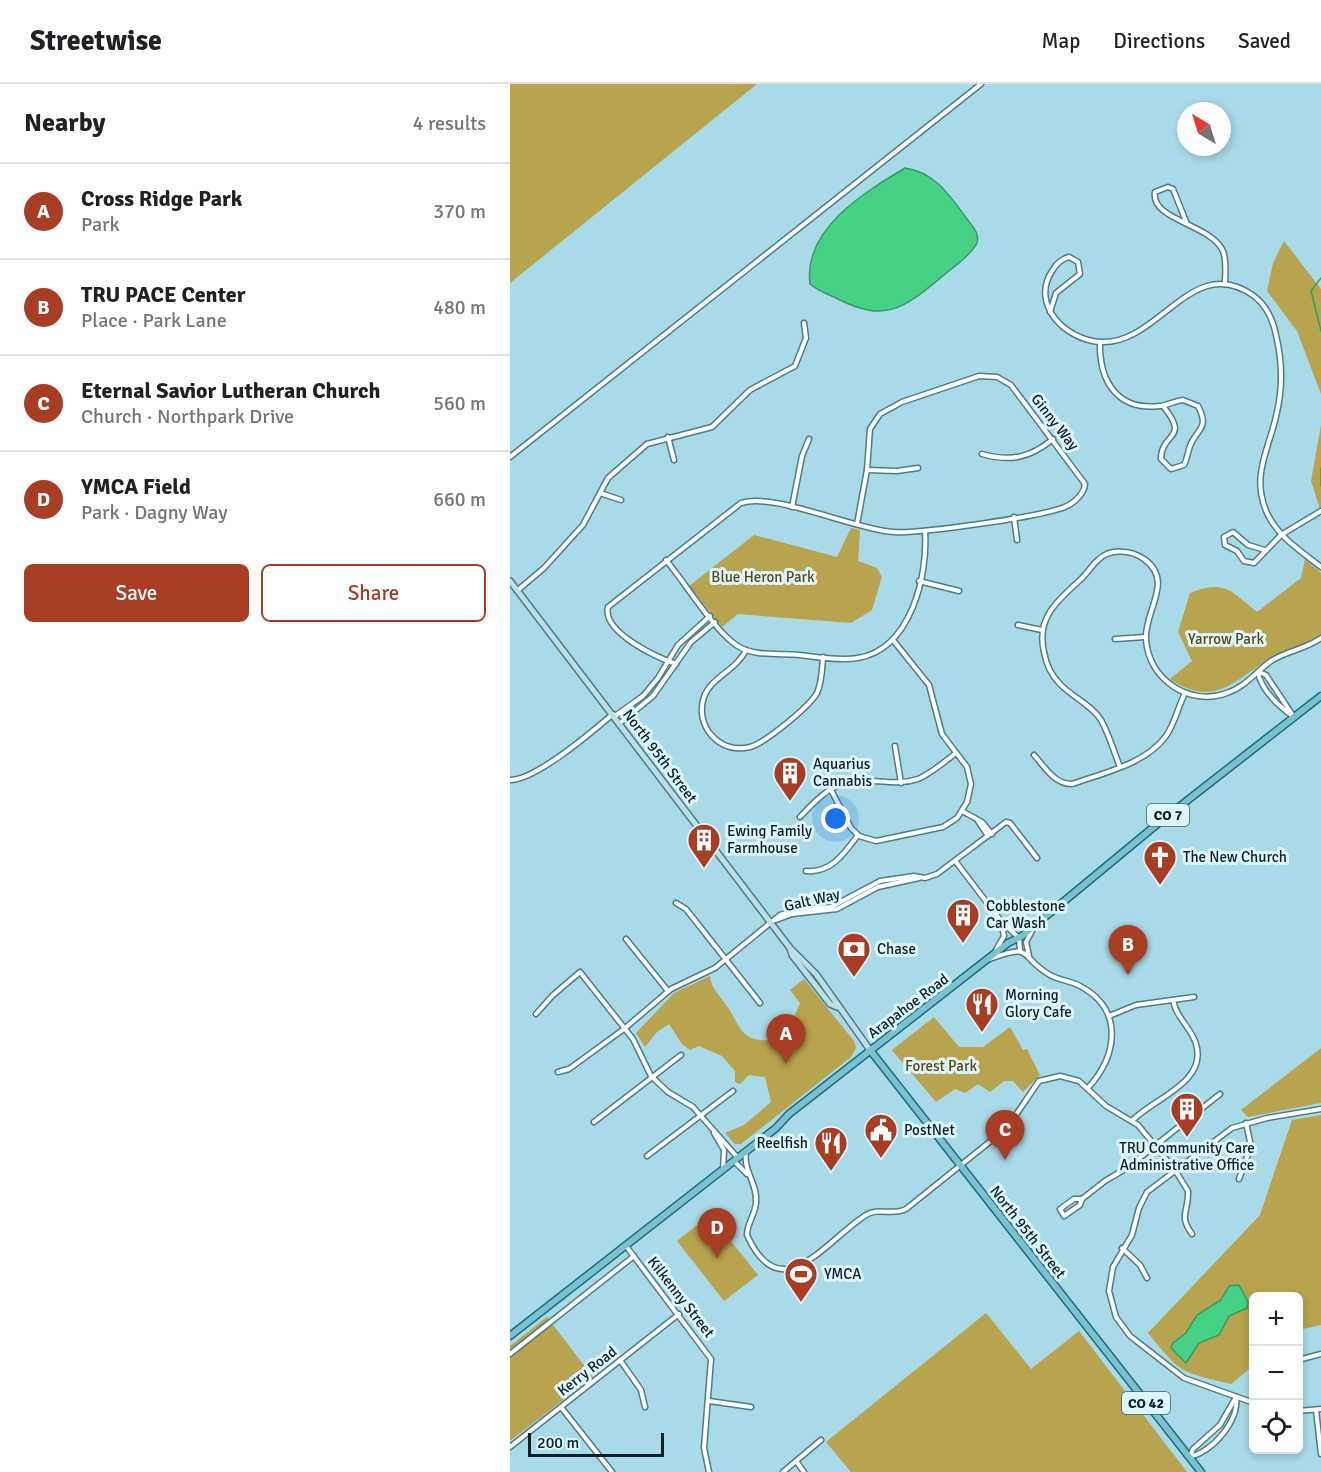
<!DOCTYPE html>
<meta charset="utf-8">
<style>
:root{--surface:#fff;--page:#f2f2f2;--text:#202124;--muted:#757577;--line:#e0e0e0;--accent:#a73e24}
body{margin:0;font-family:Signika,sans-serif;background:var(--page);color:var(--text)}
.controls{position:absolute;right:18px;bottom:18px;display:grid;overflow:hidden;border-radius:9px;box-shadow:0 3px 9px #0003}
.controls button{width:54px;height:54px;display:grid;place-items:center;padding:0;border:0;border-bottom:2px solid var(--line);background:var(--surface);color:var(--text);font:30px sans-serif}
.compass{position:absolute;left:667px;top:18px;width:54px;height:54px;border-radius:50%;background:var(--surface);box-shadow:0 3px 9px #0003;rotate:322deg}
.scale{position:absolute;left:18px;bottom:15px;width:136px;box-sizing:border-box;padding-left:6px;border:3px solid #0c2025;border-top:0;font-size:16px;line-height:21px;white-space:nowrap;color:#0c2025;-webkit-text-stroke:4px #ddf6fd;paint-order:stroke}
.you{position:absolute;left:326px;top:735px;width:21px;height:21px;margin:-15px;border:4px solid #fff;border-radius:50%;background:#1a73e8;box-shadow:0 0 0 9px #1a73e833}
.badge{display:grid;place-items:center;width:39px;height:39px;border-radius:50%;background:var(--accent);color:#fff;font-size:20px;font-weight:700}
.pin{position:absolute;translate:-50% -50px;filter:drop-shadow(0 2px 3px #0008)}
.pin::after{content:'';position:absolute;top:32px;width:21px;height:18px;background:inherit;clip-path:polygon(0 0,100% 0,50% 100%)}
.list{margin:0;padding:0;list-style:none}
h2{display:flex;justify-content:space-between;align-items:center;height:78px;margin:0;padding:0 24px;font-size:26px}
h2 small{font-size:20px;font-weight:400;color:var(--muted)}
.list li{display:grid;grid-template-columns:39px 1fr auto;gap:18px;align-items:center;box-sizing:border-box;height:96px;padding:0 24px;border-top:2px solid var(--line)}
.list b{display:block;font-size:22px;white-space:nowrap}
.list p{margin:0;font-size:20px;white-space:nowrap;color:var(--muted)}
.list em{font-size:20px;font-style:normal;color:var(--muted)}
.actions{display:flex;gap:12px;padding:18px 24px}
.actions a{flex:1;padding:14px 0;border:2px solid var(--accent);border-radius:9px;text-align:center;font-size:21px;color:var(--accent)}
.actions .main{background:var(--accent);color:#fff}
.icon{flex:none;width:33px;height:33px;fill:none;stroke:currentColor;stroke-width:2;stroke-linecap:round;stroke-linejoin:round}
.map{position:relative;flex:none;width:811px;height:1388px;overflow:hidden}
header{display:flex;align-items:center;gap:36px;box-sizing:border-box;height:84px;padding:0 30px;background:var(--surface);border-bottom:2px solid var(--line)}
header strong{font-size:28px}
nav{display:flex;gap:33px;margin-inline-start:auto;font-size:21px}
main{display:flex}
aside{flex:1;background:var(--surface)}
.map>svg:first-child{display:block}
</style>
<header>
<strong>Streetwise</strong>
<nav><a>Map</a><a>Directions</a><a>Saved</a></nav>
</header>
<main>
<aside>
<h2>Nearby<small>4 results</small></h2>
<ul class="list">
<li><span class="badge">A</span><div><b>Cross Ridge Park</b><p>Park</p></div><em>370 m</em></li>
<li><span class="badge">B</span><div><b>TRU PACE Center</b><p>Place · Park Lane</p></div><em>480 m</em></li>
<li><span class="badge">C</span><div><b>Eternal Savior Lutheran Church</b><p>Church · Northpark Drive</p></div><em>560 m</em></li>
<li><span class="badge">D</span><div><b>YMCA Field</b><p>Park · Dagny Way</p></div><em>660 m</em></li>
</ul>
<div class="actions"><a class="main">Save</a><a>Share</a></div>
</aside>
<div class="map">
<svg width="811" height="1388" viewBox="0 0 811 1388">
<rect width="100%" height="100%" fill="#a8dae7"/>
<g fill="#b8a34e">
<path d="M 0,0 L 247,0 L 0,199 Z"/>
<path d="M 774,157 L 811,205 L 811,310 L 787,247 L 757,207 L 763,179 Z"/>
<path d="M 811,341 L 811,428 L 801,397 Z"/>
<path d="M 341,444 L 350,446 L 348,477 L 367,484 L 372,493 L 362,526 L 341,539 L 228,530 L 212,543 L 179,502 L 244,451 L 327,473 Z"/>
<path d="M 795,475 L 811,489 L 811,551 C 797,561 779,564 764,573 C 725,594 707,626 660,595 L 682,577 L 668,548 L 680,509 C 715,495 721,507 747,528 L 791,494 Z"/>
<path d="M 200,892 C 201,905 209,910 216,921 C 231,941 229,959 262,956 L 260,941 L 265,939 L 279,945 L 290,919 L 280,906 L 294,895 L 344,957 L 346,964 L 341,973 L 231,1060 L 225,1060 L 215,1049 L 234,1041 L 261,1018 L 255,993 L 239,991 L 230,1000 L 225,998 L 225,987 L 212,972 L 189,962 L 180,966 L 172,960 L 159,940 L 147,948 L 135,963 L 126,949 L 164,909 Z"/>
<path d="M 424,933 L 449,963 L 473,963 L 500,943 L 513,966 L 517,965 L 530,991 L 513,1008 L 503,997 L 494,997 L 480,1008 L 468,1000 L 455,1009 L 445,1005 L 426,1018 L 382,966 Z"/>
<path d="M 811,964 L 811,1019 L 738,1033 L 731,1026 Z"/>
<path d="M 811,1031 L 811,1241 L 789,1246 L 788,1212 L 744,1212 L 743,1282 L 721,1300 C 671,1288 671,1290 638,1249 L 750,1131 L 782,1036 Z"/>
<path d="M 200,1131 L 248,1191 L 214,1217 L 167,1157 Z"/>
<path d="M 476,1229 L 521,1285 L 569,1247 L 677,1388 L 341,1388 L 316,1358 Z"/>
<path d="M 37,1233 L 83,1293 L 0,1357 L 0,1262 Z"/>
</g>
<g fill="#47d185" stroke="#359c68" stroke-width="1.5">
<path d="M 395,84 C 425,88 440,112 457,135 C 462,142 470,149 467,159 C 462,170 444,183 434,191 C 395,223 377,240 328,215 C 318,210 308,207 300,200 C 293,145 355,108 395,84 Z"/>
<path d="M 729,1201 L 738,1218 L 737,1224 L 719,1232 L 709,1251 L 689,1259 L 676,1279 L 661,1264 L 663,1259 L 676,1249 L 687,1231 L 711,1216 L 719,1202 Z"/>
</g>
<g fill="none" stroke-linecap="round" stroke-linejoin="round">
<g stroke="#359c68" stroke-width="1.5">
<path d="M 811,194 L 801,207 L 811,247"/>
<path d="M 811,384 L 811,402"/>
</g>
<defs>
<g id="minor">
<path d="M 677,140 L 663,105 L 658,103 L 645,108 C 640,136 701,140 713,167 C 717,178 715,189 715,200"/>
<path d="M 540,228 L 546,209 L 570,190 L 568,178 L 559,173 C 551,175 546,180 542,187 C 520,221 556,256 590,258 C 649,262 682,167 744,212 C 757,222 763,236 766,251 C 772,276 773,302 767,328 C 760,364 740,391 757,429 C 768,453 791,467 811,483"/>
<path d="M 590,258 C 589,297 607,327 650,322 C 658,321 665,317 673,316 L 688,322 C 700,345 687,344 680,362 C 678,368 677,375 674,381 L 661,385 L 651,375 C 651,348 681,356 653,322"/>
<path d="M 158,353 L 164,376"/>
<path d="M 472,370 C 500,378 520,374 543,355"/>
<path d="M 0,373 L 471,0"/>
<path d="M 357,386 L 387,387 L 408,384"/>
<path d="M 90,409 L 111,416"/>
<path d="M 282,423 L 292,372 L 299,355"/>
<path d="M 504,433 L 507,456"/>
<path d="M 755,466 L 738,461 L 723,448 L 714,453 L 715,461 L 727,467 L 734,477 L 744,479 L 771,451 L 811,427"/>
<path d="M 156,476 C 176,500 203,545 226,561 C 243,573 269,569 289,571 C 307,573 329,577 348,574 C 401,565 418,492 415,447"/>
<path d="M 409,497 L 449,507"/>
<path d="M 8,506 L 34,484 L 73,441 L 98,394 L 137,360 L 202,343 L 240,306 L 285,282 L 296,254 L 294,239"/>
<path d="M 508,541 L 532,546"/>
<path d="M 605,555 L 635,553"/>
<path d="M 236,566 C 227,586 201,593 194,613 C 184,642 210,671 240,663 C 255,659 299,623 307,609 C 312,598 312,586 313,573"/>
<path d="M 166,580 C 146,573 92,548 98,523 L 231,419 C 264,408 343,445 383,448 C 407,450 541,432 559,421 C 567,416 574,410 575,400 L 501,301 L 487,293 L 469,292 L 392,318 L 370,330 L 360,345 L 357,386 L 347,440"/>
<path d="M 748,588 C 751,606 770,623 784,633"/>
<path d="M 749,588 L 756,591 L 782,630"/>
<path d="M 105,632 L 133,612 L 148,594 L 168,561 L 200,532"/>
<path d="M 110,639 L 143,612 L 181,558 L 205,538"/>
<path d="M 385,662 L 391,699"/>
<path d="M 524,671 C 535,683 544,700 562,700 C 593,689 636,680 656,652 C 665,639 668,623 675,609"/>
<path d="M 610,683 C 604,668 599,650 591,636 C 582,621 562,613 550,600 C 541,591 536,580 534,568 C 526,534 547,517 570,496 C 577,490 581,482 588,476 C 600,464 621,466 634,475 C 665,497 634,527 636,555 C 638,595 679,623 717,609 C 735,603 747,587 761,577 C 776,567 796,565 811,554"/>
<path d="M 0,696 C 26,696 82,648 103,630"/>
<path d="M 321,706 L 341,744 L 349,752 L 366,757 L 433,743 L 447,734 L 457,718 L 461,700 L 457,683 L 432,650 L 419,601 L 383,556"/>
<path d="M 452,727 L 472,738 L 482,750"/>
<path d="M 290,733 C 302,720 320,701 338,698 C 361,693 384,703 408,695 C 422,689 434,678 446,669"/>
<path d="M 468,737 L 478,752"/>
<path d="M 446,778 L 491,837 L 509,854 L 510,867"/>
<path d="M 296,787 C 321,789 334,770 348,751"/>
<path d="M 166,819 L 176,825 L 250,919"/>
<path d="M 266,836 L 282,830 L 327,825 L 368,803 L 409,794"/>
<path d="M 498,842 L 510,843 L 528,837"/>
<path d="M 116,855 L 158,907"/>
<path d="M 486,866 L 494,852 L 491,838"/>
<path d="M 519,872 L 516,858 L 523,845"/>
<path d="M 480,875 C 525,858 508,873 540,891 C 549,896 561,897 570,902 C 615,926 607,972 578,1004"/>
<path d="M 26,930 L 42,912 L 70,888 L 123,955 L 141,992 L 158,1008 L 183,1023 L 228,1074"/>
<path d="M 599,932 L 626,921 L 684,913"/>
<path d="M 48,988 L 59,985 L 114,945 L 161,905 L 205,884 L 270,831 L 289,825 L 321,823 L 370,797 L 404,792 L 415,794 L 427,790 L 496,738 L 500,739 L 527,774"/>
<path d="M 622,1037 C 642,1015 698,999 686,960 C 681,943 666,934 663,916"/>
<path d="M 84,1038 L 171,971"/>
<path d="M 204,1049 L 214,1066 L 213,1086"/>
<path d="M 236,1068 C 233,1087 248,1100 246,1119 C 245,1131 237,1139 237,1151 C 271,1227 316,1156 356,1131 C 368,1123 383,1132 396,1125 L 497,1044 L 529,997 L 550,992 L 569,997 L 596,1022 L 628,1041 L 665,1086 L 678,1107 C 679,1128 668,1131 682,1150"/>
<path d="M 137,1072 L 223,1007"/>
<path d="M 224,1077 L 237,1090"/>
<path d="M 729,1095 L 741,1062 L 736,1039"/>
<path d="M 564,1115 L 572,1115 L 570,1121 L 554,1132 L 550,1125 Z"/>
<path d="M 572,1115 L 595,1097 L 617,1084 L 710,1010"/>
<path d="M 116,1162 L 201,1275 L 194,1364 L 199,1388"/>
<path d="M 612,1164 L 630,1181 L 637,1194"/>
<path d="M 0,1270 L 124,1172"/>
<path d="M 110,1276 L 131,1306 L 135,1323"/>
<path d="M 788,1276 L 811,1270"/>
<path d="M 199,1317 L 241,1323"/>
<path d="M 744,1319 L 674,1294 L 620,1252 L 606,1233 L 599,1207 L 603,1183 L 622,1151 L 629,1124 L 637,1108 L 722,1044 L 757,1034 L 811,1025"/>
<path d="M 51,1323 L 102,1388"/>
<path d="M 806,1326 L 811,1370"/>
<path d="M 788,1327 L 811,1325"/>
<path d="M 0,1363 L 169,1230"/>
<path d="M 680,1372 L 683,1365 L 710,1341 L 726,1313"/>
<path d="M 679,1373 C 702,1369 730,1336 726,1313"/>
<path d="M 286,1377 L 294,1388"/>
<path d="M 273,1388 L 311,1356"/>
</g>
<g id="secondary">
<path d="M 0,497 L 280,864 L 282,871 L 320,920 L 327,923"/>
<path d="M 280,864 L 306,890 L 360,966"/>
</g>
<g id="primary">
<path d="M 360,966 L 691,1388"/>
<path d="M 0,1252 L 266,1044 L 279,1030 L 498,859 L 512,852 L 651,737 L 811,612"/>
</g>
</defs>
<use href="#minor" stroke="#4d7d89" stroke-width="7"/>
<use href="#secondary" stroke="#4d7d89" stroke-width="8"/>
<use href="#primary" stroke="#1b6d7f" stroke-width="9"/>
<use href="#minor" stroke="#fff" stroke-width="4"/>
<use href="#secondary" stroke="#bde0e7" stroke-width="5"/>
<use href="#primary" stroke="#7bc1cf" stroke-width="6"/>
</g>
<defs>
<symbol id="building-pin" viewBox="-11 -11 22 30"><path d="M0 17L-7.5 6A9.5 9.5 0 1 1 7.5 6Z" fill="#a73e24" stroke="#ddf6fd"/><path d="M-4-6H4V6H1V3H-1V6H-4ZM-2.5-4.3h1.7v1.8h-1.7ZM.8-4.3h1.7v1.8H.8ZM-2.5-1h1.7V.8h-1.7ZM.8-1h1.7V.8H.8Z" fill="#fff"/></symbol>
<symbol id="church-pin" viewBox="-11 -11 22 30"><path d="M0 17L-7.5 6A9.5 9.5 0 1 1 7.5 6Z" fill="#a73e24" stroke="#ddf6fd"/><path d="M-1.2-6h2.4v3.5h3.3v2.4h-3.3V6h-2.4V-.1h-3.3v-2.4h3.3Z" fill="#fff"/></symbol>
<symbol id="bank-pin" viewBox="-11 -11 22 30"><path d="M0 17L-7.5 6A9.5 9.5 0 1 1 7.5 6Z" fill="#a73e24" stroke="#ddf6fd"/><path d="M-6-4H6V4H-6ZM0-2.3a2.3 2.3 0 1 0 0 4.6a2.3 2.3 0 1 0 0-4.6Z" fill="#fff"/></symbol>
<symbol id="restaurant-pin" viewBox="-11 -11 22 30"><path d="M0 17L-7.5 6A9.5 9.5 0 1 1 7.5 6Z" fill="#a73e24" stroke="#ddf6fd"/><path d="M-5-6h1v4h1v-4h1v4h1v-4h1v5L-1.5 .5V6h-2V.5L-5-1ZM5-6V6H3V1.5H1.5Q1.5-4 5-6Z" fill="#fff"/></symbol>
<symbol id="civic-pin" viewBox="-11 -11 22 30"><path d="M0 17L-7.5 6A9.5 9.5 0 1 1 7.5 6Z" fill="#a73e24" stroke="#ddf6fd"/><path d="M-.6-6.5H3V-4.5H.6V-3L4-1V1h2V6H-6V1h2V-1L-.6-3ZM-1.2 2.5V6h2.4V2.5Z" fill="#fff"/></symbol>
<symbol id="stadium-pin" viewBox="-11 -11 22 30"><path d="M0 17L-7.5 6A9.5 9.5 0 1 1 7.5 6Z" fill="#a73e24" stroke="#ddf6fd"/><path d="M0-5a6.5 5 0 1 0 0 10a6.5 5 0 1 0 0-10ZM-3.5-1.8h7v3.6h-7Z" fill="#fff"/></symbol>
</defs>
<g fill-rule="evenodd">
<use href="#building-pin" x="261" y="670" width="38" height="52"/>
<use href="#building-pin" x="175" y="737" width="38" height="52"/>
<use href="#church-pin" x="631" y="754" width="38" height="52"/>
<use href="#building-pin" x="434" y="812" width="38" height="52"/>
<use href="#bank-pin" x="325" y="846" width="38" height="52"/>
<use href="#restaurant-pin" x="453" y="901" width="38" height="52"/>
<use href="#building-pin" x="658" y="1006" width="38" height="52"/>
<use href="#civic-pin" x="352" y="1027" width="38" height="52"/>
<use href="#restaurant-pin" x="302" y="1040" width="38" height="52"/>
<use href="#stadium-pin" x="272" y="1171" width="38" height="52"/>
</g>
<g text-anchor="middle" stroke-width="6" stroke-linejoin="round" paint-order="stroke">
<g fill="#ddf6fd" stroke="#4b6066" stroke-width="1.5">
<rect x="637" y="720" width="42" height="22" rx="4.5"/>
<rect x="612" y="1308" width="48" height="22" rx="4.5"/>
</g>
<g font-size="14" font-weight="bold" fill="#0c2025">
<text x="658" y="736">CO 7</text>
<text x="636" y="1324">CO 42</text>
</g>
<g font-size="15" fill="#0c2025" stroke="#ddf6fd">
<text transform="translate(545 338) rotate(52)" y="5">Ginny Way</text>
<text transform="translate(150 672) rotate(53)" y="5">North 95th Street</text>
<text transform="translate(302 816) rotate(-13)" y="5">Galt Way</text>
<text transform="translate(398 922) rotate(-37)" y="5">Arapahoe Road</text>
<text transform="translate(518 1148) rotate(52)" y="5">North 95th Street</text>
<text transform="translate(171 1213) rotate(52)" y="5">Kilkenny Street</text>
<text transform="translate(77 1287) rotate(-38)" y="5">Kerry Road</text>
</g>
<g font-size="15" fill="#57490f" stroke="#ddf6fd">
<text x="253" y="498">Blue Heron Park</text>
<text x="716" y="560">Yarrow Park</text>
<text x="431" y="987">Forest Park</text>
</g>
<g font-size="15" fill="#0c2025" stroke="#ddf6fd" text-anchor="start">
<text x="303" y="685">Aquarius<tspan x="303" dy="17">Cannabis</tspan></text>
<text x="217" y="752">Ewing Family<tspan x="217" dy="17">Farmhouse</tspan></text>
<text x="673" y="778">The New Church</text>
<text x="476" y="827">Cobblestone<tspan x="476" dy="17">Car Wash</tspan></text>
<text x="367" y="870">Chase</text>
<text x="495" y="916">Morning<tspan x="495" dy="17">Glory Cafe</tspan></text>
<text x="394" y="1051">PostNet</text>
<text x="298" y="1064" text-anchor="end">Reelfish</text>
<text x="677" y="1069" text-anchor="middle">TRU Community Care<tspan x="677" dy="17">Administrative Office</tspan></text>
<text x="314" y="1195">YMCA</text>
</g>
</g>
</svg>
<div class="controls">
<button>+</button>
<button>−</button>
<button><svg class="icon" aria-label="locate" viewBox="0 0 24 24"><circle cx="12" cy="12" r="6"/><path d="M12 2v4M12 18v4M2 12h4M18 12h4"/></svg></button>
</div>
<svg class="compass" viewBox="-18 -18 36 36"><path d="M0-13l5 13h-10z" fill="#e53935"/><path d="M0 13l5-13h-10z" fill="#757577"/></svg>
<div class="scale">200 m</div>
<div class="you"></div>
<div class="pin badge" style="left:276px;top:980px">A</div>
<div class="pin badge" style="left:618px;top:891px">B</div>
<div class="pin badge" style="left:495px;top:1076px">C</div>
<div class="pin badge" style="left:207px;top:1174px">D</div>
</div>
</main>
